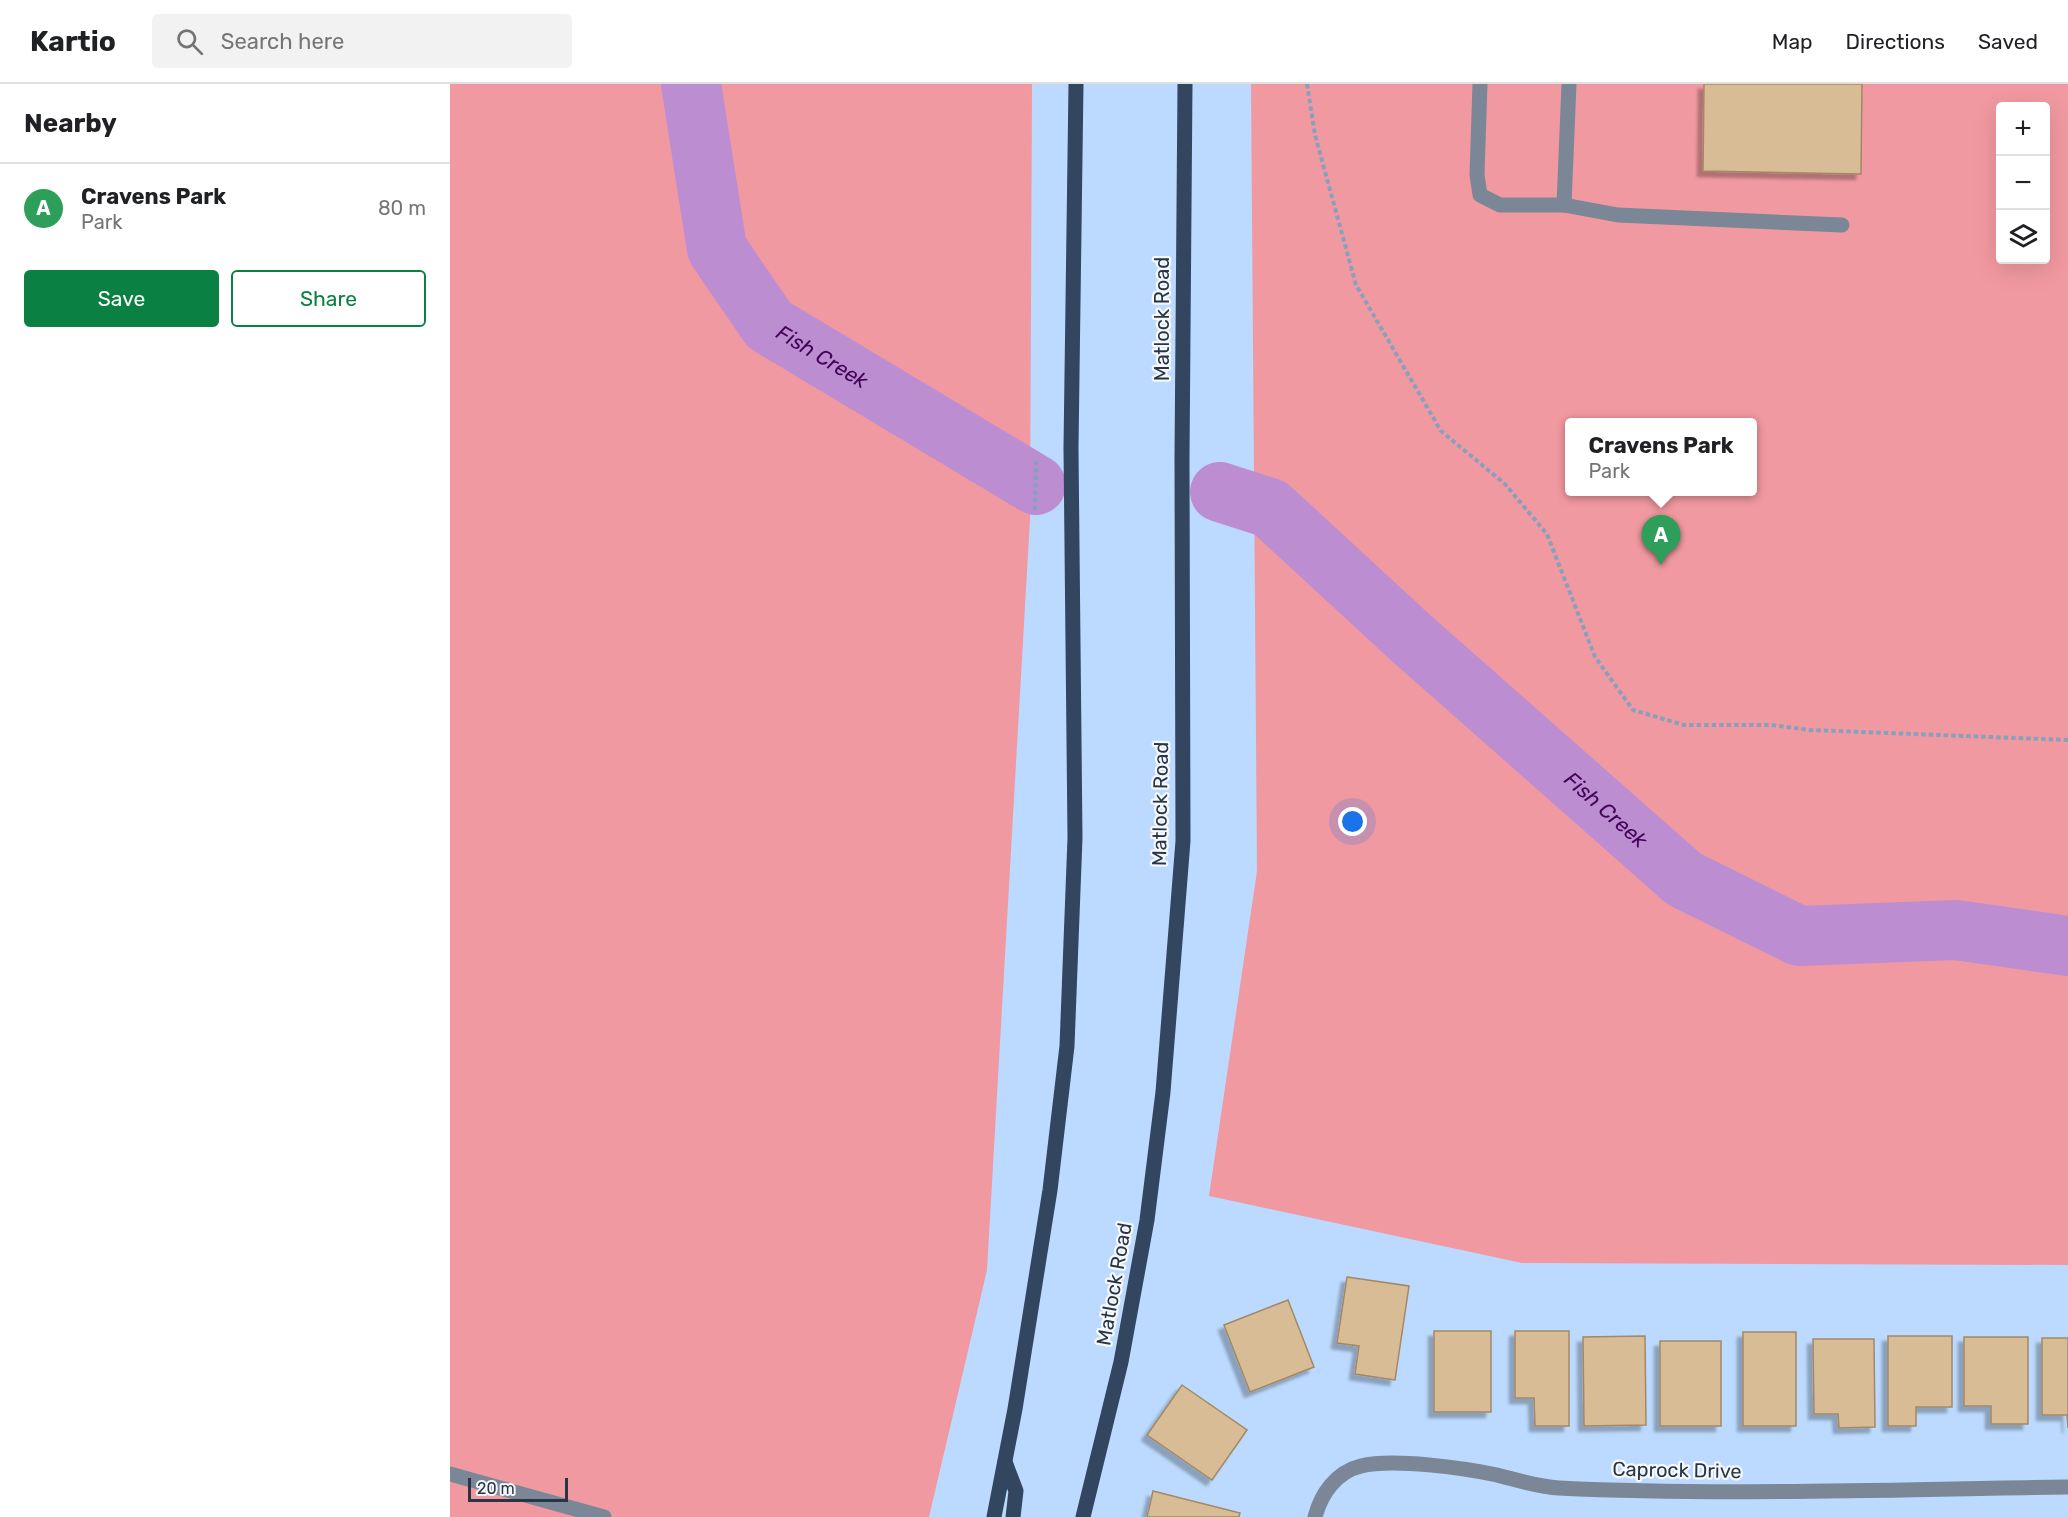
<!DOCTYPE html>
<meta charset="utf-8">
<style>
:root{--surface:#fff;--page:#f2f2f2;--text:#202124;--muted:#757577;--line:#e0e0e0;--accent:#0b8043}
body{margin:0;font-family:Rubik,sans-serif;background:var(--page);color:var(--text)}
.controls{position:absolute;right:18px;top:18px;display:grid;overflow:hidden;border-radius:6px;box-shadow:0 6px 24px #0002}
.controls button{width:54px;height:54px;display:grid;place-items:center;padding:0;border:0;border-bottom:2px solid var(--line);background:var(--surface);color:var(--text);font:30px sans-serif}
.scale{position:absolute;left:18px;bottom:15px;width:100px;box-sizing:border-box;padding-left:6px;border:3px solid #2a3544;border-top:0;font-size:16px;line-height:21px;white-space:nowrap;color:#2a3544;-webkit-text-stroke:4px #f5f8fc;paint-order:stroke}
.you{position:absolute;left:903px;top:738px;width:21px;height:21px;margin:-15px;border:4px solid #fff;border-radius:50%;background:#1a73e8;box-shadow:0 0 0 9px #1a73e833}
.badge{display:grid;place-items:center;width:39px;height:39px;border-radius:50%;background:var(--accent);color:#fff;font-size:20px;font-weight:700}
.pin{position:absolute;translate:-50% -50px;filter:drop-shadow(0 2px 3px #0008)}
.pin::after{content:'';position:absolute;top:32px;width:21px;height:18px;background:inherit;clip-path:polygon(0 0,100% 0,50% 100%)}
.popup{position:absolute;left:1115px;top:334px;width:192px;height:78px;box-sizing:border-box;display:grid;place-content:center;border-radius:6px;background:var(--surface);filter:drop-shadow(0 2px 4px #0005);font-size:20px;white-space:nowrap;color:var(--muted)}
.popup b{font-size:22px;color:var(--text)}
.popup::after{content:'';position:absolute;left:50%;top:100%;margin-left:-12px;border:12px solid transparent;border-top-color:var(--surface)}
.list{margin:0;padding:0;list-style:none}
h2{display:flex;justify-content:space-between;align-items:center;height:78px;margin:0;padding:0 24px;font-size:26px}
h2 small{font-size:20px;font-weight:400;color:var(--muted)}
.list li{display:grid;grid-template-columns:39px 1fr auto;gap:18px;align-items:center;box-sizing:border-box;height:90px;padding:0 24px;border-top:2px solid var(--line)}
.list b{display:block;font-size:22px;white-space:nowrap}
.list p{margin:0;font-size:20px;white-space:nowrap;color:var(--muted)}
.list em{font-size:20px;font-style:normal;color:var(--muted)}
.actions{display:flex;gap:12px;padding:18px 24px}
.actions a{flex:1;padding:14px 0;border:2px solid var(--accent);border-radius:6px;text-align:center;font-size:21px;color:var(--accent)}
.actions .main{background:var(--accent);color:#fff}
.icon{flex:none;width:33px;height:33px;fill:none;stroke:currentColor;stroke-width:2;stroke-linecap:round;stroke-linejoin:round}
.map{position:relative;flex:none;width:1618px;height:1433px;overflow:hidden}
header{display:flex;align-items:center;gap:36px;box-sizing:border-box;height:84px;padding:0 30px;background:var(--surface);border-bottom:2px solid var(--line)}
header strong{font-size:28px}
nav{display:flex;gap:33px;margin-inline-start:auto;font-size:21px}
.search{width:420px;height:54px;background:var(--page);display:flex;align-items:center;gap:15px;box-sizing:border-box;padding:0 21px;border-radius:6px;color:var(--muted);font-size:22px}
main{display:flex}
aside{flex:1;background:var(--surface)}
.map>svg:first-child{display:block}
</style>
<header>
<strong>Kartio</strong>
<div class="search"><svg class="icon" aria-label="search" viewBox="0 0 24 24"><circle cx="10" cy="10" r="6"/><path d="M15 15l6 6"/></svg>Search here</div>
<nav><a>Map</a><a>Directions</a><a>Saved</a></nav>
</header>
<main>
<aside>
<h2>Nearby<small></small></h2>
<ul class="list">
<li><span class="badge" style="background:#2e9e5b">A</span><div><b>Cravens Park</b><p>Park</p></div><em>80 m</em></li>
</ul>
<div class="actions"><a class="main">Save</a><a>Share</a></div>
</aside>
<div class="map">
<svg width="1618" height="1433" viewBox="0 0 1618 1433">
<defs>
<filter id="shadow"><feDropShadow dx="-5.5" dy="5.5" stdDeviation="1.5" flood-color="#0004"/></filter>
</defs>
<rect width="100%" height="100%" fill="#bcdaff"/>
<g fill="#f199a0" fill-rule="evenodd">
<path d="M 0,0 L 582,0 L 580,435 L 537,1186 L 479,1433 L 0,1433 Z"/>
<path d="M 801,0 L 1618,0 L 1618,1181 L 1072,1179 L 759,1112 L 807,787 ZM 1550,22 L 1596,22 L 1596,176 L 1550,176 ZM 1120,338 L 1302,338 L 1302,408 L 1120,408 Z"/>
</g>
<g fill="none" stroke-linecap="round" stroke-linejoin="round">
<g stroke="#bc8ed1" stroke-width="60">
<path id="s1" d="M 241,0 L 267,165 L 319,241 L 586,401"/>
<path id="s2" d="M 770,408 L 820,424 L 961,554 L 1234,795 L 1349,852 L 1506,846 L 1618,862"/>
</g>
</g>
<g fill="#d8bc96" stroke="#a38864" stroke-width="1.5" filter="url(#shadow)">
<path d="M 1254,0 L 1412,0 L 1411,90 L 1253,87 Z"/>
<path d="M 897,1193 L 959,1202 L 945,1296 L 905,1290 L 909,1262 L 887,1259 Z"/>
<path d="M 838,1216 L 864,1283 L 800,1308 L 774,1241 Z"/>
<rect x="984" y="1247" width="57" height="81"/>
<path d="M 1065,1247 L 1119,1247 L 1119,1342 L 1085,1342 L 1084,1314 L 1065,1314 Z"/>
<rect x="1293" y="1248" width="53" height="94"/>
<path d="M 1195,1252 L 1196,1341 L 1134,1342 L 1133,1253 Z"/>
<path d="M 1438,1252 L 1502,1252 L 1502,1323 L 1466,1323 L 1466,1342 L 1438,1342 Z"/>
<path d="M 1514,1253 L 1578,1253 L 1578,1340 L 1541,1340 L 1541,1322 L 1514,1322 Z"/>
<path d="M 1592,1254 L 1618,1254 L 1618,1344 L 1617,1331 L 1592,1331 Z"/>
<path d="M 1363,1255 L 1424,1255 L 1425,1343 L 1389,1344 L 1388,1330 L 1364,1330 Z"/>
<rect x="1210" y="1257" width="61" height="85"/>
<path d="M 732,1301 L 797,1346 L 762,1396 L 697,1351 Z"/>
<path d="M 703,1407 L 790,1429 L 789,1433 L 697,1433 Z"/>
</g>
<g fill="none" stroke-linecap="round" stroke-linejoin="round">
<g stroke="#889fbd" stroke-width="4" stroke-dasharray="4.5 3" stroke-linecap="butt">
<path d="M 857,0 L 865,51 L 906,201 L 991,347 L 1055,400 L 1097,450 L 1145,573 L 1183,626 L 1234,641 L 1322,641 L 1360,646 L 1618,656"/>
<path d="M 585,426 L 586,377"/>
</g>
<g stroke="#7b8797" stroke-width="15">
<path d="M 1030,0 L 1027,91 L 1030,111 L 1050,121 L 1114,121 L 1119,0"/>
<path d="M 1114,121 L 1168,131 L 1392,141"/>
<path d="M 0,1390 L 154,1433"/>
<path d="M 865,1433 C 871,1410 886,1388 911,1382 C 943,1374 1014,1384 1047,1391 C 1067,1396 1088,1403 1109,1404 C 1278,1412 1448,1405 1618,1403"/>
</g>
<g stroke="#324660" stroke-width="15">
<path d="M 555,1378 L 566,1407 L 563,1433"/>
<path d="M 544,1433 L 565,1325 L 600,1106 L 617,962 L 625,754 L 621,364 L 626,0"/>
<path d="M 633,1433 L 671,1278 L 697,1136 L 713,1008 L 733,757 L 732,374 L 735,0"/>
</g>
</g>
<g text-anchor="middle" stroke-width="4.5" stroke-linejoin="round" paint-order="stroke">
<g font-size="20" fill="#2a3544" stroke="#f5f8fc">
<text transform="translate(712 235) rotate(-90)" y="7">Matlock Road</text>
<text transform="translate(710 720) rotate(-89)" y="7">Matlock Road</text>
<text transform="translate(664 1200) rotate(-80)" y="7">Matlock Road</text>
<text transform="translate(1227 1386) rotate(1)" y="7">Caprock Drive</text>
</g>
<g font-size="21" font-style="italic" fill="#420257" stroke="#f5f8fc">
<text dy="7" stroke="none"><textPath href="#s1" startOffset="321">Fish Creek</textPath></text>
<text dy="7" stroke="none"><textPath href="#s2" startOffset="504">Fish Creek</textPath></text>
</g>
</g>
</svg>
<div class="controls">
<button>+</button>
<button>−</button>
<button><svg class="icon" aria-label="layers" viewBox="0 0 24 24"><path d="M12 4l9 5-9 5-9-5zM3 14l9 5 9-5"/></svg></button>
</div>
<div class="scale">20 m</div>
<div class="you"></div>
<div class="pin badge" style="left:1211px;top:481px;background:#2e9e5b">A</div>
<div class="popup"><b>Cravens Park</b>Park</div>
</div>
</main>
